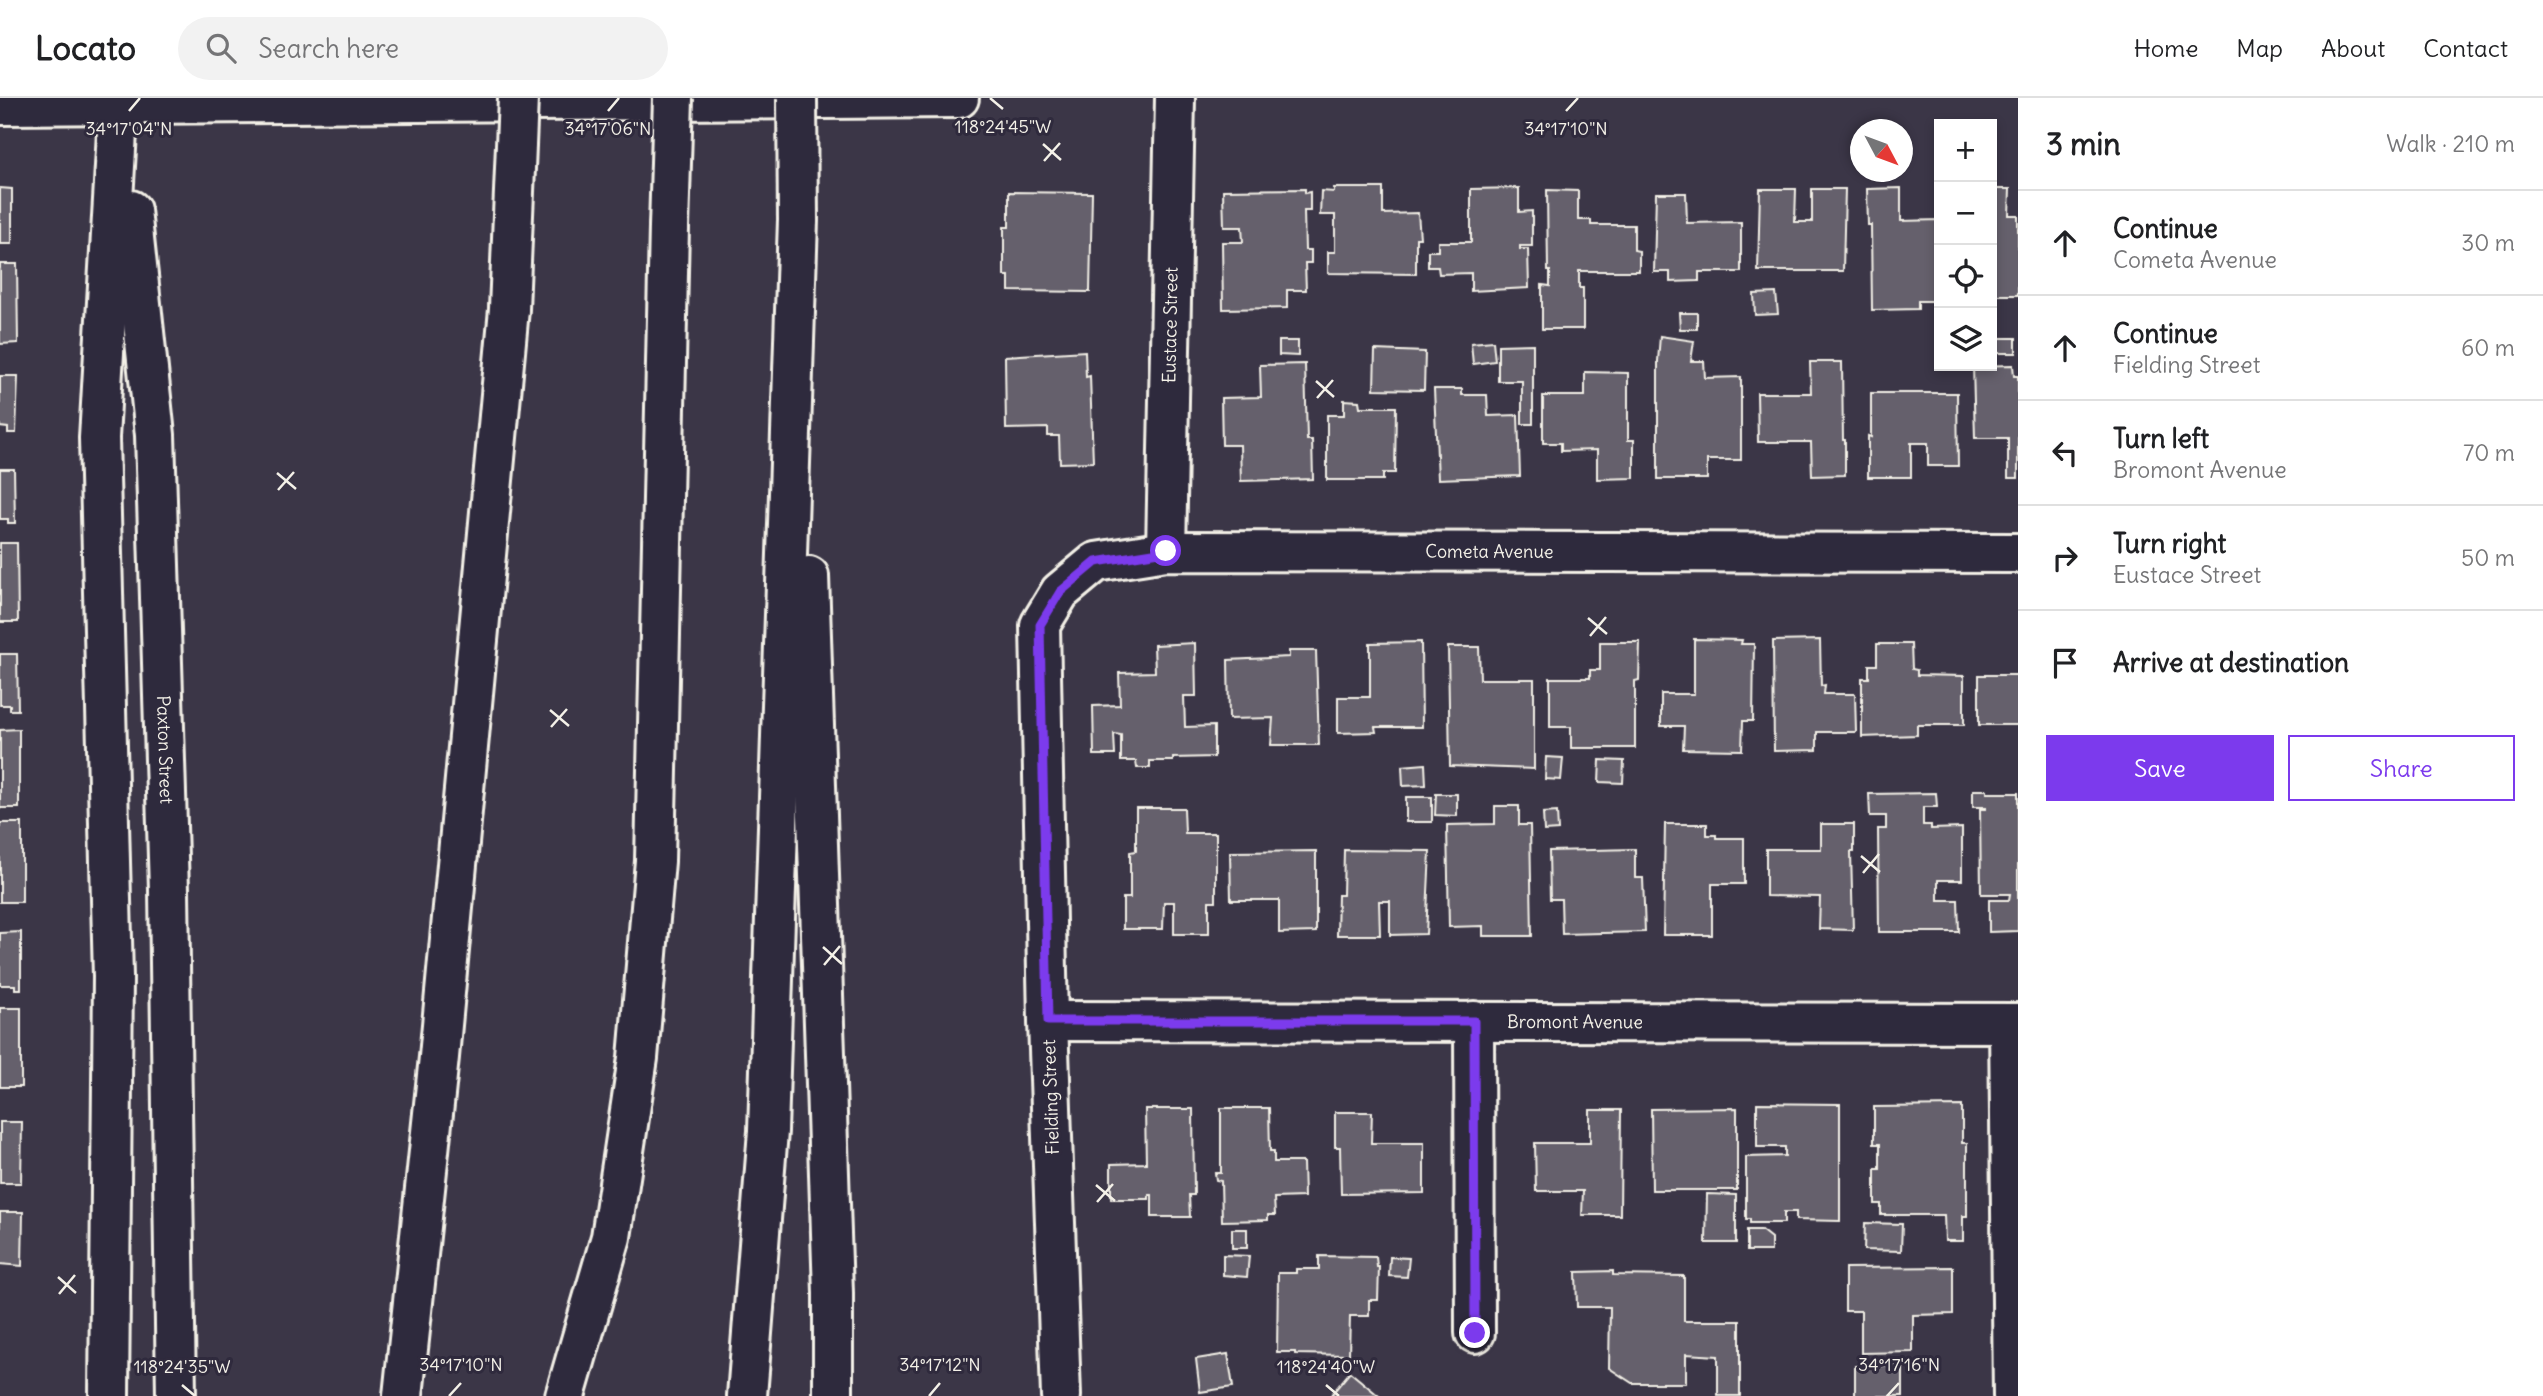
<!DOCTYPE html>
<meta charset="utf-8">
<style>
:root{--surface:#fff;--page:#f2f2f2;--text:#202124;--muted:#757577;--line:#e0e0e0;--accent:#7c3aed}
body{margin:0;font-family:Delius,sans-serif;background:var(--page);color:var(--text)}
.controls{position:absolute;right:21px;top:21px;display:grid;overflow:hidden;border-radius:0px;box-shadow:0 4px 10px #0003}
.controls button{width:63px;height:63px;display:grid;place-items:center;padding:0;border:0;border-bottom:2px solid var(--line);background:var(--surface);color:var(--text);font:35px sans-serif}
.compass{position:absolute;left:1850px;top:21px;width:63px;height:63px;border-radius:50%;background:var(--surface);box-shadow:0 4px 10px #0003;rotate:131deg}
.stop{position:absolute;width:21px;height:21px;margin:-16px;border:5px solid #7c3aed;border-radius:50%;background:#fff}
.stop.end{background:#7c3aed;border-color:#fff;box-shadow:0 2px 7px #0008}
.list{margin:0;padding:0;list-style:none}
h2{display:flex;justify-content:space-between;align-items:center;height:91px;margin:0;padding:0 28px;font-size:30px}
h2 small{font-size:23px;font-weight:400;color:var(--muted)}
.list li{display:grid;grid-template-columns:46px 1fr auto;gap:21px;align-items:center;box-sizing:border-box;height:105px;padding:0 28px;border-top:2px solid var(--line)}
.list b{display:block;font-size:26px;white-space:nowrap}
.list p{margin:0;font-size:23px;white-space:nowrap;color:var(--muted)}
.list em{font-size:23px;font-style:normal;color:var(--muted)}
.actions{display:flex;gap:14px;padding:21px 28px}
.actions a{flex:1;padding:16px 0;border:2px solid var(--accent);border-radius:0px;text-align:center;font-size:24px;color:var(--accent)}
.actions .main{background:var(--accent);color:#fff}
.icon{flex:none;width:38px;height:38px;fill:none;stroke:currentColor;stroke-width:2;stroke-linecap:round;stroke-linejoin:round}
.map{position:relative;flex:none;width:2018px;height:1298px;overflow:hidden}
header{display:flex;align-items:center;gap:42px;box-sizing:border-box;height:98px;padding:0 35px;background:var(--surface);border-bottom:2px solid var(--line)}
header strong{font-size:33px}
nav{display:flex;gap:38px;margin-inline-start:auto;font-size:24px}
.search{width:490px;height:63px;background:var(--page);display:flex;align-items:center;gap:18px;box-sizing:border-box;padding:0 24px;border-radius:38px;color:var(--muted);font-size:26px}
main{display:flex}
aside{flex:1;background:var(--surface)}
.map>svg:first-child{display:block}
</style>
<header>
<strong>Locato</strong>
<div class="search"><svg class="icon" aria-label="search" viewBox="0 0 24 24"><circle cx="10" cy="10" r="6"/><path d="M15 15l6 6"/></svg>Search here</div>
<nav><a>Home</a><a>Map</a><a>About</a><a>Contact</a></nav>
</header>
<main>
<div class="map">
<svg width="2018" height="1298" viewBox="0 0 2018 1298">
<rect width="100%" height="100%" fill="#3b3647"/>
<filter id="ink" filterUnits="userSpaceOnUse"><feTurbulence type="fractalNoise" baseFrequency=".0143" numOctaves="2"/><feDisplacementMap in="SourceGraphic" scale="14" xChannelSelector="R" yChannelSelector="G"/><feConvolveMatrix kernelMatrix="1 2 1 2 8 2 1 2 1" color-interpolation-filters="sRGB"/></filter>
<g filter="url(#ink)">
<g fill="#65616c" stroke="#f4f1e8" stroke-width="2">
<path d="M 0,90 L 12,91 L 12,146 L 0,146 Z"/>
<path d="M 1334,90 L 1383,90 L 1383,116 L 1418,115 L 1420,140 L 1416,140 L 1416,176 L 1328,175 L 1328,154 L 1335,154 L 1335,117 L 1320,117 L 1321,93 L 1334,94 Z"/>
<path d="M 1519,90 L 1519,114 L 1532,113 L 1532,148 L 1520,148 L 1520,151 L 1528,151 L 1529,190 L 1471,193 L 1471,175 L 1439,176 L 1438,169 L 1428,169 L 1428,153 L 1438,153 L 1438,144 L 1471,144 L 1471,91 Z"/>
<path d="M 1901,90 L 1901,123 L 1939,122 L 1939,203 L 1918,203 L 1918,211 L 1872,212 L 1871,127 L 1868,127 L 1867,91 Z"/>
<path d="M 1305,91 L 1305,95 L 1310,94 L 1310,113 L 1304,113 L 1305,152 L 1311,152 L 1311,165 L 1305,165 L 1306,192 L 1287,192 L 1287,210 L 1223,211 L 1222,144 L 1243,144 L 1242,129 L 1224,129 L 1223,92 Z"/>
<path d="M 1760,91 L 1796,91 L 1795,124 L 1812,124 L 1812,91 L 1845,91 L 1843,173 L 1758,173 Z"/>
<path d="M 1992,91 L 2010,91 L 2009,117 L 2018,117 L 2018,197 L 1992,197 Z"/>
<path d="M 1547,92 L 1578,93 L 1578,122 L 1591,122 L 1591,127 L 1634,127 L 1634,152 L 1639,153 L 1639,173 L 1579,173 L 1579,190 L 1583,190 L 1583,231 L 1542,231 L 1542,187 L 1550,188 L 1550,173 L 1548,173 Z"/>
<path d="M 1009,94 L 1092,95 L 1090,194 L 1009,193 L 1009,178 L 1004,178 L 1004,129 L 1009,129 Z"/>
<path d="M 1656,95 L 1686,95 L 1687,125 L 1741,124 L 1741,174 L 1699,174 L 1699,183 L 1670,184 L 1670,174 L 1654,174 Z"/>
<path d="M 0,166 L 17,166 L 18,245 L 0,246 Z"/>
<path d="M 1776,195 L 1778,216 L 1755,217 L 1754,196 Z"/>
<path d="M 1679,215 L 1697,215 L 1697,231 L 1680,231 Z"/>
<path d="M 1660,238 L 1694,243 L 1691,263 L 1704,263 L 1705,280 L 1741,279 L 1741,362 L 1707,362 L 1707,381 L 1658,381 L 1658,263 Z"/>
<rect x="1992" y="240" width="24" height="15"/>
<path d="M 1279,243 L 1298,243 L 1298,258 L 1279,257 Z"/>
<path d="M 1493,243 L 1495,263 L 1473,266 L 1471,245 Z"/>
<path d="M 1533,246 L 1533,326 L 1522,326 L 1522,283 L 1498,283 L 1498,247 Z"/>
<path d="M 1375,252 L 1425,254 L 1424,292 L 1374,291 Z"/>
<path d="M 1085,253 L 1086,279 L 1090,278 L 1093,364 L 1060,365 L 1059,338 L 1048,338 L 1048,330 L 1006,331 L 1005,258 Z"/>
<path d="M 1810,264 L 1842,264 L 1843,342 L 1845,342 L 1845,377 L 1812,378 L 1811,344 L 1758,344 L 1757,295 L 1811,295 Z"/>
<path d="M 1305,266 L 1307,342 L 1312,342 L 1313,381 L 1241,383 L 1240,347 L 1222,347 L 1221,300 L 1261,299 L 1260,267 Z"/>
<path d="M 2013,267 L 2014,278 L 2018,278 L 2018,380 L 2008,380 L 2008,340 L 1975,340 L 1973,268 Z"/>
<path d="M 1585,274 L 1628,275 L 1628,342 L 1634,342 L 1634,380 L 1597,381 L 1597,352 L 1561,353 L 1561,345 L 1543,345 L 1543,298 L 1585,298 Z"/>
<path d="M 0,278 L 18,278 L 16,335 L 8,335 L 8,330 L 0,329 Z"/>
<path d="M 1434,291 L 1462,291 L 1462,297 L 1487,297 L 1488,318 L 1518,317 L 1520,378 L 1438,381 Z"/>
<path d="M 1871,295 L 1957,295 L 1958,368 L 1928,368 L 1928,345 L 1911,345 L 1911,379 L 1868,379 L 1868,338 L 1871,339 Z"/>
<path d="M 1344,302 L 1359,303 L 1360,309 L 1396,309 L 1395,375 L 1383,375 L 1383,382 L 1327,382 L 1327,317 L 1344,317 Z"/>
<path d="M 0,371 L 14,371 L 15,425 L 8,425 L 8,421 L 0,421 Z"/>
<path d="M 0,445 L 17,445 L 18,524 L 0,524 Z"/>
<path d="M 1694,541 L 1742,542 L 1741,546 L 1754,546 L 1753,623 L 1743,623 L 1742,652 L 1683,651 L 1684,628 L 1661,628 L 1661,596 L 1694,596 Z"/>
<path d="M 1820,542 L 1821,588 L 1825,587 L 1824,596 L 1855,596 L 1856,634 L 1817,634 L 1817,652 L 1774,653 L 1773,543 Z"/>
<path d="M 1421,544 L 1422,629 L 1375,629 L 1376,634 L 1338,635 L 1338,599 L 1370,599 L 1370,545 Z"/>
<path d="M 1600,544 L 1640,544 L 1639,582 L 1635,583 L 1635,650 L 1571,650 L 1571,629 L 1550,629 L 1550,580 L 1590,580 L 1590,572 L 1600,572 Z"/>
<path d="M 1195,545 L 1196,598 L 1184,598 L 1185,629 L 1214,628 L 1214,659 L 1173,660 L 1173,663 L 1150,663 L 1150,670 L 1137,670 L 1136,663 L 1121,663 L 1121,637 L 1114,636 L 1115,657 L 1094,657 L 1093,608 L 1120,607 L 1119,575 L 1155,574 L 1154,547 Z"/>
<path d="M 1877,546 L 1911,546 L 1912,571 L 1917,572 L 1917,577 L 1964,578 L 1964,627 L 1917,627 L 1917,637 L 1862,639 L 1862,580 L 1869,580 L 1869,567 L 1877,567 Z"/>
<path d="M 1448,549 L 1479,549 L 1480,581 L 1534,581 L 1534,671 L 1450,668 Z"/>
<path d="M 1289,553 L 1316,553 L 1319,647 L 1271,647 L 1273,620 L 1229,621 L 1228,562 L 1289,559 Z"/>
<path d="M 0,556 L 17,556 L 18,612 L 10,612 L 10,607 L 0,607 Z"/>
<rect x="1979" y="577" width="39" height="50"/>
<path d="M 19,631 L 19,710 L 0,710 L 0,632 Z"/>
<path d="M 1546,659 L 1563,660 L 1561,682 L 1545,681 Z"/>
<path d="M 1600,662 L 1624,663 L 1623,685 L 1599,684 Z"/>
<path d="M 1425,666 L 1426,687 L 1403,688 L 1402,668 Z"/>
<path d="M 1973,692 L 1987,692 L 1987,695 L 2018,695 L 2018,833 L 1989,834 L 1989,802 L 2009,802 L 2010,796 L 1981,796 L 1980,711 L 1986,711 L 1986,709 L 1973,709 Z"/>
<path d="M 1936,695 L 1937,709 L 1923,709 L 1923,727 L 1931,727 L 1931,731 L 1962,730 L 1962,782 L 1938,782 L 1938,802 L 1958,802 L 1959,834 L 1879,834 L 1878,731 L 1886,731 L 1886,718 L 1870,718 L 1869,696 Z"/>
<path d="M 1436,696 L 1457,696 L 1457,718 L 1435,717 Z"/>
<rect x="1406" y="699" width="26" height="25"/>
<path d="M 1495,708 L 1519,708 L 1519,727 L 1530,727 L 1532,838 L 1483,838 L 1483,828 L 1449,829 L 1447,727 L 1495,726 Z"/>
<path d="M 1136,710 L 1184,710 L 1185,735 L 1216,735 L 1216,803 L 1209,803 L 1209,836 L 1174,836 L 1174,804 L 1164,804 L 1163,831 L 1123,831 L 1123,800 L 1130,800 L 1130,754 L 1136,753 Z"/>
<path d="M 1557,714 L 1558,732 L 1544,733 L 1543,715 Z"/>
<rect x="0" y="725" width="22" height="79"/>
<path d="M 1665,726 L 1707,726 L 1707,737 L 1716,737 L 1716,740 L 1744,740 L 1744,786 L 1712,786 L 1712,837 L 1663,837 Z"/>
<path d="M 1821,726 L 1854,726 L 1854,754 L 1851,754 L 1853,832 L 1819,831 L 1820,799 L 1766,798 L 1766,751 L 1821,751 Z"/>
<path d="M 1635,751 L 1635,780 L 1643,780 L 1645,834 L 1562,836 L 1561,801 L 1550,801 L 1549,753 Z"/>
<path d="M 1344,752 L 1430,753 L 1426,836 L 1390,837 L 1390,803 L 1379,803 L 1380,837 L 1337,837 L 1338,797 L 1343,797 Z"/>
<path d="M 1316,753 L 1316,834 L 1279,835 L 1279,802 L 1231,802 L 1230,754 Z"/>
<path d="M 21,834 L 21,891 L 15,891 L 15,887 L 0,887 L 0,835 Z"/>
<rect x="0" y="910" width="21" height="79"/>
<path d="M 1757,1005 L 1840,1006 L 1840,1123 L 1796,1122 L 1796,1114 L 1784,1114 L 1784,1125 L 1750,1125 L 1750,1121 L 1746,1121 L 1746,1059 L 1785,1058 L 1785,1049 L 1757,1049 Z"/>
<path d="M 1962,1008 L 1962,1045 L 1967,1045 L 1967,1118 L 1963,1118 L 1963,1143 L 1945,1143 L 1944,1117 L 1881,1117 L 1881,1106 L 1875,1106 L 1875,1071 L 1880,1071 L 1880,1046 L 1874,1046 L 1874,1009 Z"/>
<path d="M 1221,1010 L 1269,1010 L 1270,1053 L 1274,1053 L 1274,1064 L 1303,1064 L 1304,1099 L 1274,1100 L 1275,1117 L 1268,1117 L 1268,1122 L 1222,1123 L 1221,1083 L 1216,1082 L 1215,1075 L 1221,1075 Z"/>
<path d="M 1737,1010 L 1737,1092 L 1652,1092 L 1651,1011 Z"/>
<path d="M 1145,1011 L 1193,1011 L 1194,1097 L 1189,1097 L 1190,1119 L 1152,1119 L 1152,1097 L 1149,1097 L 1149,1101 L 1111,1101 L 1111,1066 L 1146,1065 Z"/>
<path d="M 1590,1012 L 1621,1012 L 1620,1117 L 1582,1117 L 1583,1093 L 1536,1093 L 1535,1045 L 1590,1045 Z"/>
<path d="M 1335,1014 L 1372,1014 L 1371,1045 L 1424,1045 L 1424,1095 L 1341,1096 L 1340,1049 L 1335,1049 Z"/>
<path d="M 0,1024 L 22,1024 L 21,1085 L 0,1085 Z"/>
<path d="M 1707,1096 L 1736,1097 L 1736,1145 L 1706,1145 Z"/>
<path d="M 0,1114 L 23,1114 L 22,1168 L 0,1166 Z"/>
<path d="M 1865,1125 L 1902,1126 L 1901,1153 L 1864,1152 Z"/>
<rect x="1232" y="1131" width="15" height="19"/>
<path d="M 1747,1132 L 1761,1132 L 1771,1140 L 1771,1153 L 1747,1153 Z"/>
<path d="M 1223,1157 L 1249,1158 L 1247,1179 L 1223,1177 Z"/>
<path d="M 1319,1158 L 1376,1159 L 1377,1169 L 1379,1169 L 1378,1202 L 1369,1202 L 1369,1218 L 1350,1218 L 1349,1257 L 1295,1256 L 1295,1254 L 1277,1254 L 1278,1175 L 1296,1175 L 1296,1171 L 1319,1171 Z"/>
<path d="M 1390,1159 L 1409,1160 L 1407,1179 L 1389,1178 Z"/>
<path d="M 1953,1169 L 1953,1216 L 1913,1217 L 1913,1254 L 1861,1255 L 1861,1213 L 1845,1213 L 1845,1170 Z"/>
<path d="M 1613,1173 L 1613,1177 L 1684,1178 L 1684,1223 L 1740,1223 L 1740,1298 L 1718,1298 L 1718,1258 L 1686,1256 L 1686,1285 L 1632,1285 L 1609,1270 L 1610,1209 L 1577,1209 L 1576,1174 Z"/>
<path d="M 1228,1256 L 1233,1289 L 1200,1294 L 1196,1261 Z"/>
<path d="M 1903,1267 L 1903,1298 L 1855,1298 L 1855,1268 Z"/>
<path d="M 1350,1274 L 1379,1298 L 1330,1298 Z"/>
</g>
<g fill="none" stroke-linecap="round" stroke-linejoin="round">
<defs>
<g id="minor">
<path id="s1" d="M 1166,453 L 1175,0"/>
<path id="s2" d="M 1048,923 L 2018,925"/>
<path d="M 1474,923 L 1475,1235"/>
<path d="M 2009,925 L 2013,1298"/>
<path id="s3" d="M 1061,1298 L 1048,923 L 1040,527 L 1060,494 L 1096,464 L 1166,453 L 2018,455"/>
</g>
<g id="tertiary">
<path d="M 0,7 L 959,0"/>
<path id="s4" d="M 131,112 L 155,337 L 169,792 L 176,1298"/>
<path d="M 109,1298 L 113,879 L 99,340 L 119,0"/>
</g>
<g id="motorway">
<path d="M 809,478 L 833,1195 L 833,1298"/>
<path d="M 403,1298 L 439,959 L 509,211"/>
<path d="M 565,1298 L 611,1139 L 638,960 L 655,763 L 669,129"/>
<path d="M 747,1298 L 768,1033 L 798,122"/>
</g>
</defs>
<use href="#minor" stroke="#f4f1e8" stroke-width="44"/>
<use href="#tertiary" stroke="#f4f1e8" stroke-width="44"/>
<use href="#motorway" stroke="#f4f1e8" stroke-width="44"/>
<use href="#minor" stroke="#2f2a3d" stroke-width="38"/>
<use href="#tertiary" stroke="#2f2a3d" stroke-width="38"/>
<use href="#motorway" stroke="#2f2a3d" stroke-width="38"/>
<defs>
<g id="motorway-bridge">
<path d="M 797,0 L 798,122"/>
<path d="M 669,129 L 673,0"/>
<path d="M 509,211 L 518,0"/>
</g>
</defs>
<use href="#motorway-bridge" stroke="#f4f1e8" stroke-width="44" stroke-linecap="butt"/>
<use href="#motorway-bridge" stroke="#2f2a3d" stroke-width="38"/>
</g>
</g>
<g fill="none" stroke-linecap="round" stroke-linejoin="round" filter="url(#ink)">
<path stroke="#7c3aed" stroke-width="9" d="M 1166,453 L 1096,464 L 1060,494 L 1040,527 L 1048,923 L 1474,923 L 1475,1235"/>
</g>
<path fill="none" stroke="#f4f1e8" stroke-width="2.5" d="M 990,0 L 1003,11M 129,13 L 140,0M 608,13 L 619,0M 1566,13 L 1578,0M 1043,46 L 1061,62M 1044,63 L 1060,45M 1316,283 L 1334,299M 1317,300 L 1333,282M 277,375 L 296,391M 278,392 L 294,374M 1588,520 L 1607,536M 1590,538 L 1606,519M 550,612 L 569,628M 551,629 L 567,611M 1861,758 L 1880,774M 1863,775 L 1879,756M 823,849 L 842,866M 824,867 L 840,848M 1096,1087 L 1115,1103M 1097,1104 L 1113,1086M 58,1179 L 76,1195M 59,1196 L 75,1177M 182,1287 L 195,1298M 1326,1287 L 1339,1298M 449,1298 L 461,1285M 929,1298 L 940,1285M 1887,1298 L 1899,1285"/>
<g text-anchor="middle" stroke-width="6" stroke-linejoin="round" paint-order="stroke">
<g font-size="18" fill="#f4f1e8" stroke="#2f2a3d">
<text dy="6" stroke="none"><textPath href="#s1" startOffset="226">Eustace Street</textPath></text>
<text dy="6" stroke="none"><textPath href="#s3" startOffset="1251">Cometa Avenue</textPath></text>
<text dy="6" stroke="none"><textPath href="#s4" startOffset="541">Paxton Street</textPath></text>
<text dy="6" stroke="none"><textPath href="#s2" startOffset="527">Bromont Avenue</textPath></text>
<text transform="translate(1051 999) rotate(-92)" y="6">Fielding Street</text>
</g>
</g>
<g font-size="18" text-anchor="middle" fill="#f4f1e8" stroke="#2f2a3d" stroke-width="6" stroke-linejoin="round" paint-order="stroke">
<text x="1003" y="35">118°24'45"W</text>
<text x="129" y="37">34°17'04"N</text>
<text x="608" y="37">34°17'06"N</text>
<text x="1566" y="37">34°17'10"N</text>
<text x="461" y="1273">34°17'10"N</text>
<text x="940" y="1273">34°17'12"N</text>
<text x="1899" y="1273">34°17'16"N</text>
<text x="182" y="1275">118°24'35"W</text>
<text x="1326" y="1275">118°24'40"W</text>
</g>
</svg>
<div class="controls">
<button>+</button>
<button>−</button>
<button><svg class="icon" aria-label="locate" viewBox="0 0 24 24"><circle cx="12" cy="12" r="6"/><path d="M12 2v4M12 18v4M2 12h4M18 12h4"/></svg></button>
<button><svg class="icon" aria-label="layers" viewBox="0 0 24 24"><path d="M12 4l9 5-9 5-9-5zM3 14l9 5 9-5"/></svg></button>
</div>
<svg class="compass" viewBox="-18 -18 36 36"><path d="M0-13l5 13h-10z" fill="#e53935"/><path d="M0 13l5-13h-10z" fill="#757577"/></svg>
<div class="stop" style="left:1166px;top:453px"></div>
<div class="stop end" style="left:1475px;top:1235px"></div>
</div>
<aside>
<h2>3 min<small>Walk · 210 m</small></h2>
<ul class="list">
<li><svg class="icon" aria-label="ahead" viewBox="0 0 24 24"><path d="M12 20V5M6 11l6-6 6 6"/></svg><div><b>Continue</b><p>Cometa Avenue</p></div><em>30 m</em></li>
<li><svg class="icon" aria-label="ahead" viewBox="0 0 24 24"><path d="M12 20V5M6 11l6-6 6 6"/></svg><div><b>Continue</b><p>Fielding Street</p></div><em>60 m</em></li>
<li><svg class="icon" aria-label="left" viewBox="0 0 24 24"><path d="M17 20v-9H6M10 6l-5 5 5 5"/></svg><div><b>Turn left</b><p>Bromont Avenue</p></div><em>70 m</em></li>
<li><svg class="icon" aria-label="right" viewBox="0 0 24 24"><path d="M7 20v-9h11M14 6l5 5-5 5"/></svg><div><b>Turn right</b><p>Eustace Street</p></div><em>50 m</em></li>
<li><svg class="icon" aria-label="arrive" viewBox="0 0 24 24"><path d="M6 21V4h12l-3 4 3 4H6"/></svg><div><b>Arrive at destination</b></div></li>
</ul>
<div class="actions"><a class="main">Save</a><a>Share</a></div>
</aside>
</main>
